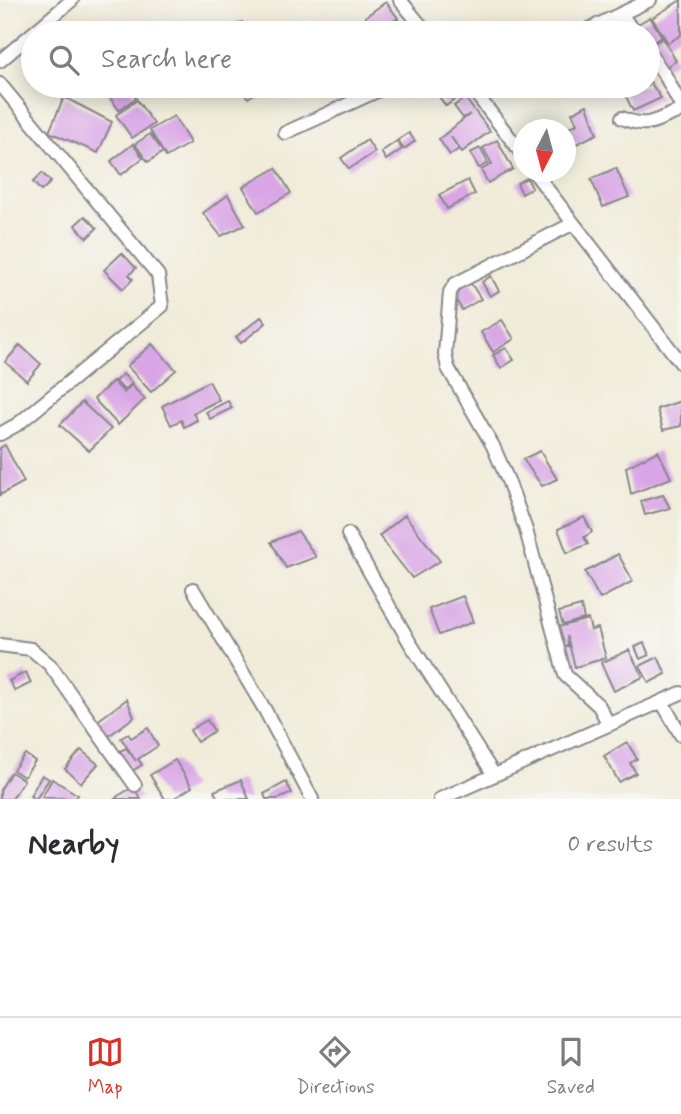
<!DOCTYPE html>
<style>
:root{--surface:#fff;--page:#f2f2f3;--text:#2b2b33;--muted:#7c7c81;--line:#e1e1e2;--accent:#d93025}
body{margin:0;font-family:Mynerve,sans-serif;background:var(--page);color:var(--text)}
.compass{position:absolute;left:513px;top:119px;width:63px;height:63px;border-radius:50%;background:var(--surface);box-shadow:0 4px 18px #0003;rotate:186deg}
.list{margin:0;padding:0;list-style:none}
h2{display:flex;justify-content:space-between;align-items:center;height:91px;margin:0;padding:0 28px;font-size:30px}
h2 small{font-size:23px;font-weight:400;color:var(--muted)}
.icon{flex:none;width:38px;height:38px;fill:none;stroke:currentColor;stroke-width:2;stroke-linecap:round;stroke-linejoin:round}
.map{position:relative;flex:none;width:681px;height:799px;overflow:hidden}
.search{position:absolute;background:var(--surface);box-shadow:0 4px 18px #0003;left:21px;right:21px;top:21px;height:77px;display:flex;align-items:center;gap:18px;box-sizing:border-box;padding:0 24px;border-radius:38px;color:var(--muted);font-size:26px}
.sheet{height:217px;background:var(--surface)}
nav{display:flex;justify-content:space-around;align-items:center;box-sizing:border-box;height:98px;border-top:2px solid var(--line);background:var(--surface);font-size:19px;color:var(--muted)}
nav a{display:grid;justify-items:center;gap:4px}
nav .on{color:var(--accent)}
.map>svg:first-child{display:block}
</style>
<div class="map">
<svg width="681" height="799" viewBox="0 0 681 799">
<rect width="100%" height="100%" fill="#f6f6f2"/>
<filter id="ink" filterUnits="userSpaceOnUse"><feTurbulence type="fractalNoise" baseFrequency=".0143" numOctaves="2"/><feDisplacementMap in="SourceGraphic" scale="14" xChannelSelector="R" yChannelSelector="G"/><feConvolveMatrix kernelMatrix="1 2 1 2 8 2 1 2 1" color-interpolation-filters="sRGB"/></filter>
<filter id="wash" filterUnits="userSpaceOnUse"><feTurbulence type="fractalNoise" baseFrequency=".00686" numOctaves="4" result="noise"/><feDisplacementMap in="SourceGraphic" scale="28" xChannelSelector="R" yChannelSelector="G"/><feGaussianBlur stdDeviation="1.57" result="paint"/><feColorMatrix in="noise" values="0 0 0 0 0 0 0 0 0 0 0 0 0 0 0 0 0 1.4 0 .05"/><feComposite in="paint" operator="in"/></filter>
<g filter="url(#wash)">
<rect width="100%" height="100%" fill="#f0ecd9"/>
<g id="blocks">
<g fill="#d9a5e6">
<path d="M 681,0 L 681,35 L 668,43 L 652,18 Z"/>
<path d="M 386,2 L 398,18 L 376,33 L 365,17 Z"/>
<path d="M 650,17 L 662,37 L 650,44 L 648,33 L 643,33 L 638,24 Z"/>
<path d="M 398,20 L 410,33 L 381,33 Z"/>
<path d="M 242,22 L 247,33 L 220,31 Z"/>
<path d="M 663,38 L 676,61 L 664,68 L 650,45 Z"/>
<path d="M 648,79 L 661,98 L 633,111 L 621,86 L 648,86 Z"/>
<path d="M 120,86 L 127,86 L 136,98 L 119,110 L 108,95 Z"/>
<path d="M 239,86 L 267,86 L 248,98 Z"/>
<path d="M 431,86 L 456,86 L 462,94 L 446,106 Z"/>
<path d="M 64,97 L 112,122 L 98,153 L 49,132 Z"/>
<path d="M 465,98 L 490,131 L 462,152 L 451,137 L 459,149 L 450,155 L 439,139 L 470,114 L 463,118 L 454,106 Z"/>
<path d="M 137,100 L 154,124 L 132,138 L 116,115 Z"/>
<path d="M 587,105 L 597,134 L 572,146 L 567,129 L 577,124 L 572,113 Z"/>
<path d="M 174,116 L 190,143 L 166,157 L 150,130 Z"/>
<path d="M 409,133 L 415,141 L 404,149 L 398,140 Z"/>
<path d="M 150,134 L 163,152 L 148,162 L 135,144 Z"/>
<path d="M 367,140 L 375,152 L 349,169 L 341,158 Z"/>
<path d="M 497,140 L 513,169 L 488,183 L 481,170 L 492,164 L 483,148 Z"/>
<path d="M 397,141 L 402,149 L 386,160 L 381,152 Z"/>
<path d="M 133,144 L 143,158 L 121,175 L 111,161 Z"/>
<path d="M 480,148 L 488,163 L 479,168 L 470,153 Z"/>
<path d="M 276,168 L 291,193 L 258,212 L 243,187 Z"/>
<path d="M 616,168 L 629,197 L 603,207 L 591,179 Z"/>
<path d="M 42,173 L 51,182 L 41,191 L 33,182 Z"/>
<path d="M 527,178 L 532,188 L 522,194 L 517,183 Z"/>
<path d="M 468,180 L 475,194 L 447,209 L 439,195 Z"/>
<path d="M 228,195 L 245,225 L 221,236 L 203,213 Z"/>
<path d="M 85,216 L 97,228 L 87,238 L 75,225 Z"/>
<path d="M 122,253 L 136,268 L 129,275 L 133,279 L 123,289 L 104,270 Z"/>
<path d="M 491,276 L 499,291 L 490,296 L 482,282 Z"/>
<path d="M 470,282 L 481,299 L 462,310 L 452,293 Z"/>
<path d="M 261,317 L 266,323 L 241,343 L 236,337 Z"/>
<path d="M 502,320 L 514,339 L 493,352 L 481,332 Z"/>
<path d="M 152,344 L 176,370 L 151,392 L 127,366 Z"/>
<path d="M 20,345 L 41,364 L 27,381 L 5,362 Z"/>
<path d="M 506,348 L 514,360 L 501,368 L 493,355 Z"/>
<path d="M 123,374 L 132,383 L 124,390 L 115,381 Z"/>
<path d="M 113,381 L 124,393 L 131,385 L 145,399 L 118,425 L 94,399 Z"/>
<path d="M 209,381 L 219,400 L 193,413 L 197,420 L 184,427 L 181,420 L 171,425 L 162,406 Z"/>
<path d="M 228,401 L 232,408 L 210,419 L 206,412 Z"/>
<path d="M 681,401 L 681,426 L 663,430 L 657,409 Z"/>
<path d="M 82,402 L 111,429 L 89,451 L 60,425 Z"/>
<path d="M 5,445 L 24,482 L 0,495 L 0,448 Z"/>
<path d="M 540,451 L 557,479 L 542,486 L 523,459 Z"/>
<path d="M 658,451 L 671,478 L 631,494 L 626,467 Z"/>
<path d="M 663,495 L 670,508 L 645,515 L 641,501 Z"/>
<path d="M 405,515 L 440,561 L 412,578 L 379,536 Z"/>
<path d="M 584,517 L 592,532 L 584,537 L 588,544 L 567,553 L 558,529 Z"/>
<path d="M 298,531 L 316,557 L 286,568 L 271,542 Z"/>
<path d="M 618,554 L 633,581 L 600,599 L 585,572 Z"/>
<path d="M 463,596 L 473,622 L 439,635 L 429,609 Z"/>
<path d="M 581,606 L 584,619 L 563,625 L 559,612 Z"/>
<path d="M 588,619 L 591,630 L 598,628 L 606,658 L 575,667 L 567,636 L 568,646 L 560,648 L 555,628 Z"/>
<path d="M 644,643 L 649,655 L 640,659 L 635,647 Z"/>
<path d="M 629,650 L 643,677 L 614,691 L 601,663 Z"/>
<path d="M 658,657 L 666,674 L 649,683 L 640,666 Z"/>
<path d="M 26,672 L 31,683 L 15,691 L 9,681 Z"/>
<path d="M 127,699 L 134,717 L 106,738 L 96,722 Z"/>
<path d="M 207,720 L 214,731 L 197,742 L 190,730 Z"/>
<path d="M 148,728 L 158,746 L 138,759 L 142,765 L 132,771 L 120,751 L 126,748 L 136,761 L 121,738 L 128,734 L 131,738 Z"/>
<path d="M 627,742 L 637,759 L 630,763 L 636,773 L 619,782 L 604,756 Z"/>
<path d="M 81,750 L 98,764 L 81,783 L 65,769 Z"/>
<path d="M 25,754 L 35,761 L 24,777 L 13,770 Z"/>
<path d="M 175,760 L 192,787 L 173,799 L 165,799 L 150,775 Z"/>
<path d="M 11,772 L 24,780 L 12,799 L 0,799 L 0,790 Z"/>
<path d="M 42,775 L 49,779 L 36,799 L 30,796 Z"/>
<path d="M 52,779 L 78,795 L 75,799 L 42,797 Z"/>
<path d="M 241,780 L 249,799 L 218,799 L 214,791 Z"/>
<path d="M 286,782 L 292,793 L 278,799 L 266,799 L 264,794 Z"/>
<path d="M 133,787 L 141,799 L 115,799 L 118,796 Z"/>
</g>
</g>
</g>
<g filter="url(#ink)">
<use href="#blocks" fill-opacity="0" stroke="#89878a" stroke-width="2"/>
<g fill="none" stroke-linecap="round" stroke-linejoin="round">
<defs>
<g id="minor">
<path d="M 400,0 L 427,33"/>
<path d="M 621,14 L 635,33"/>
<path d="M 585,31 L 650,0"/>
<path d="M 648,51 L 666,77 L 681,106"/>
<path d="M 0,61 L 72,0"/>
<path d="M 0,84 L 158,275 L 162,306 L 18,424 L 0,434"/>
<path d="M 470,86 L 524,156"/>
<path d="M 622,118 C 650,130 655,119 681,111"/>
<path d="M 285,133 L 388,86"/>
<path d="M 534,172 L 681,363"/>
<path d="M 572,224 L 455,284 L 450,292 L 445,354 L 448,368 L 493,446 L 509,483 L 526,530 L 565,675 L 599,706 L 609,725"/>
<path d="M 348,534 L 410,643 L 494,775"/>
<path d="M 193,589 L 265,710 L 312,799"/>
<path d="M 0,645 L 31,649 L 50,665 L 135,785"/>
<path d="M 662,702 L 681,735"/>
<path d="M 440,799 L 681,693"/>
</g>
</defs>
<use href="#minor" stroke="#89878a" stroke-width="16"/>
<use href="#minor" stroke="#fff" stroke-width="12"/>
</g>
</g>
</svg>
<svg class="compass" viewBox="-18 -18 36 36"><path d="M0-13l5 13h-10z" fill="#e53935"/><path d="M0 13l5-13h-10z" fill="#7c7c81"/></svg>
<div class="search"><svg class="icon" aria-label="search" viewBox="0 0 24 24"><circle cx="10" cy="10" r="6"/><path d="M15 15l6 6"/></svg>Search here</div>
</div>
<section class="sheet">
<h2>Nearby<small>0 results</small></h2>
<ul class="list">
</ul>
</section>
<nav>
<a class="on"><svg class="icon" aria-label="map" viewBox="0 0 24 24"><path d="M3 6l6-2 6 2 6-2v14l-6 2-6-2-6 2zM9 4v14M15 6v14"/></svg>Map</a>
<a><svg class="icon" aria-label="directions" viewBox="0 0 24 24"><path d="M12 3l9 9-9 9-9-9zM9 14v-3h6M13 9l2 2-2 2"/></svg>Directions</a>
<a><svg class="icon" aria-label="saved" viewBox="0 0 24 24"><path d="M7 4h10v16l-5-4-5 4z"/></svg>Saved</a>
</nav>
